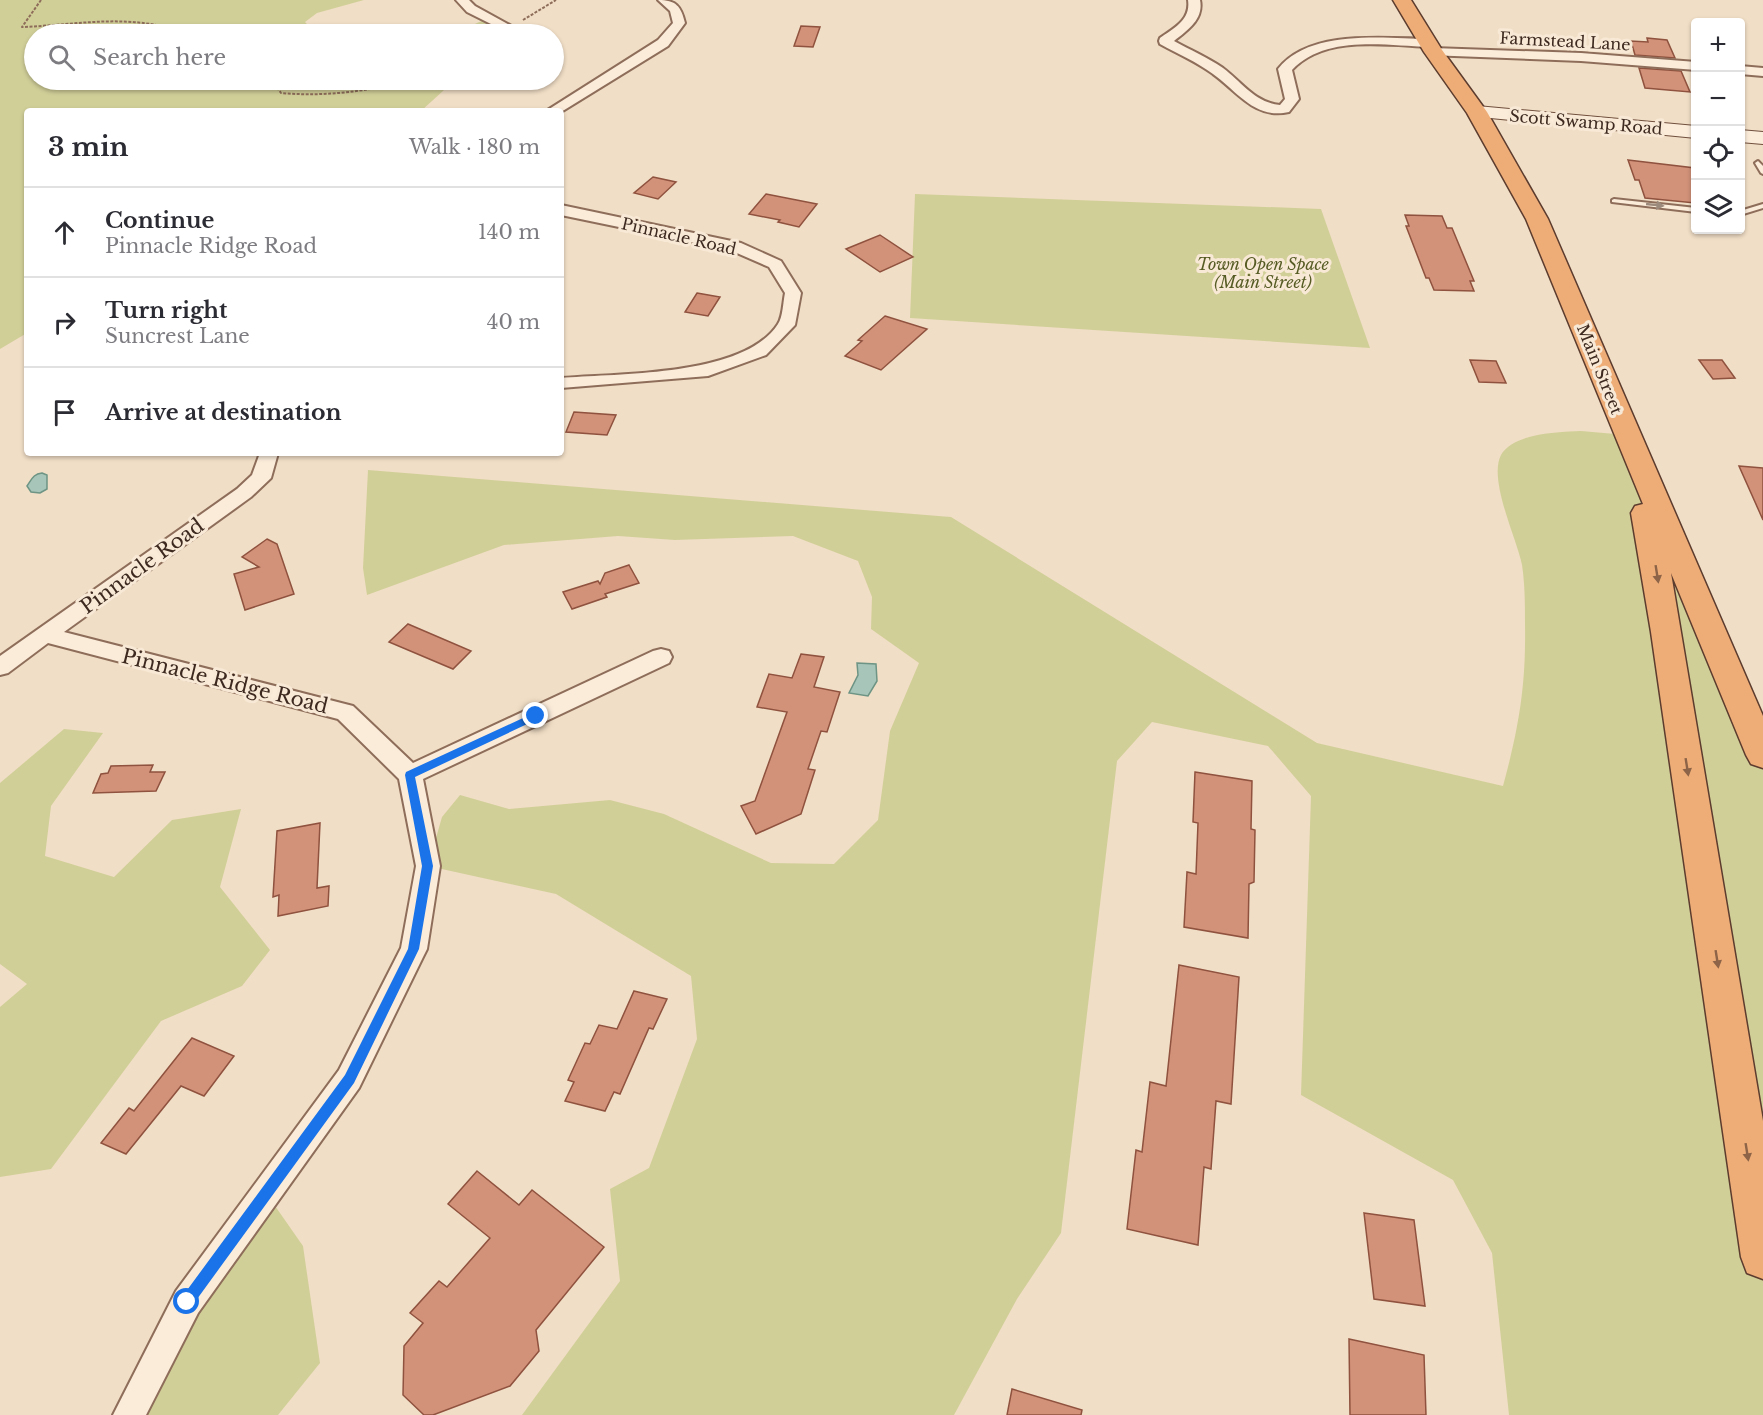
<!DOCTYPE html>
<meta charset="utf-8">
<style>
:root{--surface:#fff;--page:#f2f2f3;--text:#2b2b33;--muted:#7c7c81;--line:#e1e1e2}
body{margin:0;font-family:"Libre Baskerville",serif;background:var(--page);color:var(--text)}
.controls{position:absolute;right:18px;top:18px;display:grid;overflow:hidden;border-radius:6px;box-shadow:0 2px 4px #0004}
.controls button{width:54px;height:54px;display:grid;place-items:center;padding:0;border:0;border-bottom:2px solid var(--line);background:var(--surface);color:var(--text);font:30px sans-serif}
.stop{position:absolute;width:18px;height:18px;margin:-14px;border:4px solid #1a73e8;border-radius:50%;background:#fff}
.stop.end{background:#1a73e8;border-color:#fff;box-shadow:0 2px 6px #0008}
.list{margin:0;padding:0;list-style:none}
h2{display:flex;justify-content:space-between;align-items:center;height:78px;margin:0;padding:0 24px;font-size:26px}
h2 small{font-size:20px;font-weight:400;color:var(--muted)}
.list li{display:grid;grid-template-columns:39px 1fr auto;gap:18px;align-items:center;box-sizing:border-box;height:90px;padding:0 24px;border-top:2px solid var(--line)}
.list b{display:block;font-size:22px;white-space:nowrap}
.list p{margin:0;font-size:20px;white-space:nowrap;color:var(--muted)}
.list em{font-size:20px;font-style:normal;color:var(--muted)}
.icon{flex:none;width:33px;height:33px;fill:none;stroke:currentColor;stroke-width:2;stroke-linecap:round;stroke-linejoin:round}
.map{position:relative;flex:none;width:1763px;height:1415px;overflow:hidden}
.search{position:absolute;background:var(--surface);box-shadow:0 2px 4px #0004;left:24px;top:24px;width:540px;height:66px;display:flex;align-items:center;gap:15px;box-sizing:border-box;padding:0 21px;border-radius:33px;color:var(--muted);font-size:22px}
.panel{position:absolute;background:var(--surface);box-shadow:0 2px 4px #0004;left:24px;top:108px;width:540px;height:348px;border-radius:6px}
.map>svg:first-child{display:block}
</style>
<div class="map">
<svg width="1763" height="1415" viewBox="0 0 1763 1415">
<rect width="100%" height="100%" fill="#f1dec6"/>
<g fill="#d1cf98">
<path d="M 0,0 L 364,0 L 317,13 L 305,22 L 316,34 L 34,34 L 34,80 L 455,80 L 421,111 L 27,111 L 27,333 L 0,349 Z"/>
<path d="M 488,18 L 509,28 L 503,34 L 453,34 Z"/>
<path d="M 915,194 L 1321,209 L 1370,348 L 910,318 Z"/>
<path d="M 1581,431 L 1627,435 L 1763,755 L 1763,1415 L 1509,1415 L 1492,1253 L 1453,1180 L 1301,1095 L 1311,796 L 1268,746 L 1152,722 L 1117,761 L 1061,1233 L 1017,1299 L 954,1415 L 522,1415 L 620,1281 L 610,1189 L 649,1168 L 697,1039 L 691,976 L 556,894 L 428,866 L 442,817 L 460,795 L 509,809 L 610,800 L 664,814 L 771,863 L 834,864 L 878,820 L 890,731 L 919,663 L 871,629 L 872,597 L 858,561 L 793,536 L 675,540 L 618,536 L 504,545 L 367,595 L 363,568 L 368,470 L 951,517 L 1317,743 L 1503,786 C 1519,727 1526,686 1525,624 C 1525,605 1525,585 1522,565 C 1517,539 1488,480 1501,455 C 1513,433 1559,432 1581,431 Z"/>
<path d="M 64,729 L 103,733 L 51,806 L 45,856 L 114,877 L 172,820 L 241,809 L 220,887 L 270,950 L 242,986 L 161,1021 L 51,1169 L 0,1177 L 0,1007 L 27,984 L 0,964 L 0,783 Z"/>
<path d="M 266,1193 L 303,1246 L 320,1363 L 278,1415 L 129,1415 Z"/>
</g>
<g fill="#a7c5b8" stroke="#6d9484" stroke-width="1.5">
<path d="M 42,473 L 47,475 L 47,489 L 40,493 L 31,492 L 27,486 C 32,479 33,474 42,473 Z"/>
<path d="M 857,663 L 876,664 L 877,681 L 868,696 L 849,693 L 858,675 Z"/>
</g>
<g fill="#d29179" stroke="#8f523e" stroke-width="1.5">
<path d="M 801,26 L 820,27 L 813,47 L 794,46 Z"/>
<path d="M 1647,38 L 1667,40 L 1675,58 L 1635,55 L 1631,41 L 1648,42 Z"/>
<path d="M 1639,68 L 1681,71 L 1690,92 L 1645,88 Z"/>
<path d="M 1628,160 L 1695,168 L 1695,203 L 1645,198 L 1639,180 L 1635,180 Z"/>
<path d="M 653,177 L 676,182 L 658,199 L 634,193 Z"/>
<path d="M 766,194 L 817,204 L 799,227 L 778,222 L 780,220 L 749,214 Z"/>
<path d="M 1405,215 L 1442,216 L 1447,228 L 1452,228 L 1474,281 L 1470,281 L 1474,291 L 1434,290 L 1429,278 L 1426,278 L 1406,226 L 1409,226 Z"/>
<path d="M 880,235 L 913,257 L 880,272 L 846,249 Z"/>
<path d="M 697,293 L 720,297 L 708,316 L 685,312 Z"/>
<path d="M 885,316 L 927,329 L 881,370 L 845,356 L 862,341 L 858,340 Z"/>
<path d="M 1470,360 L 1496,361 L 1506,383 L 1479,382 Z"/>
<path d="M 1699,360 L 1722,360 L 1735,378 L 1713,379 Z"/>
<path d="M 574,412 L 616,415 L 607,435 L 566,432 Z"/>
<path d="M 1739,466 L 1763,468 L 1763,520 Z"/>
<path d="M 267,539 L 277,544 L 294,594 L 245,610 L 234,574 L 259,567 L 242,557 Z"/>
<path d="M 629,565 L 639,583 L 605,594 L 607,597 L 572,609 L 563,592 L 598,581 L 600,584 L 605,573 Z"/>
<path d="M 408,624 L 471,651 L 453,669 L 389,642 Z"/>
<path d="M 801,654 L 824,657 L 814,687 L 840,692 L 827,732 L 821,731 L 808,769 L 815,770 L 801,814 L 756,834 L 741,806 L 755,801 L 787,712 L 757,707 L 769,674 L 792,678 Z"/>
<path d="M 153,765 L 150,772 L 165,772 L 156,791 L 93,793 L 101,774 L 108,773 L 111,766 Z"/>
<path d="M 1195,772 L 1252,781 L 1251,829 L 1255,830 L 1254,882 L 1249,884 L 1248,938 L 1184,927 L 1187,872 L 1196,874 L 1198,823 L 1193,822 Z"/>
<path d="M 320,823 L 317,888 L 329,886 L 328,906 L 278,916 L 279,895 L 273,897 L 277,831 Z"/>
<path d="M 1179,965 L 1239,977 L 1231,1104 L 1216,1101 L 1211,1169 L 1204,1167 L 1198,1245 L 1127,1229 L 1136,1150 L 1142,1152 L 1150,1082 L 1166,1086 Z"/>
<path d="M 634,991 L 667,999 L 653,1029 L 649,1028 L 620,1094 L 614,1092 L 605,1111 L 565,1101 L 574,1082 L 568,1080 L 585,1043 L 590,1044 L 599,1025 L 617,1029 Z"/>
<path d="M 192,1038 L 234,1056 L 204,1096 L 181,1086 L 126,1154 L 101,1143 L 129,1108 L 134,1111 Z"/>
<path d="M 477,1171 L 519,1205 L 532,1190 L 604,1247 L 536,1330 L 539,1351 L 510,1386 L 433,1415 L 424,1415 L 403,1395 L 404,1346 L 423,1323 L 410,1313 L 439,1281 L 447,1287 L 490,1238 L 448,1204 Z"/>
<path d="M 1364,1213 L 1414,1220 L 1425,1306 L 1374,1299 Z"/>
<path d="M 1349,1339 L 1424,1355 L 1426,1415 L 1350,1415 Z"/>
<path d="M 1012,1389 L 1082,1410 L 1081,1415 L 1007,1415 Z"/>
</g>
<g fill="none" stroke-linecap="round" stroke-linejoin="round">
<defs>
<g id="service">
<path d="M 1758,161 L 1763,166 L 1763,174 L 1761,173 L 1755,163 Z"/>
<path d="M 1614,199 L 1696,208 L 1696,212 L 1612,202 L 1612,200 Z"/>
<path d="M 1763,204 L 1763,208 L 1740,215 L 1740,211 Z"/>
</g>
<g id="minor">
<path d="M 456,0 L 469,0 L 475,6 L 515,28 L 509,32 L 505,31 L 467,12 Z"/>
<path d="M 658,0 C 676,0 681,6 685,23 L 668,46 L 561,112 L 546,111 L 658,40 L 673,23 L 670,11 Z"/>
<path d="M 1188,0 L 1200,0 C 1204,19 1188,30 1174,41 C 1190,50 1207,57 1223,68 C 1243,83 1254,102 1280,105 L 1285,99 L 1278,69 C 1309,29 1383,38 1428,39 L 1434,43 L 1428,47 C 1385,45 1324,35 1292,70 L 1299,99 L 1289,112 C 1255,120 1237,91 1213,74 C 1197,62 1178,54 1160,44 L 1159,41 L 1160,38 C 1174,28 1191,20 1188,0 Z"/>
<path d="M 1433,48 L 1581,53 L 1696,62 L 1696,70 L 1581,61 L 1428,55 L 1427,52 L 1428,49 Z"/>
<path d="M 1740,66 L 1763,68 L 1763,76 L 1740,74 Z"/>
<path d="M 561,205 L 741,243 L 781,261 L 801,293 L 795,325 L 766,355 L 708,376 L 561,388 L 561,378 C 618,373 744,377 778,324 C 783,317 783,302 785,293 L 769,267 L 730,250 L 561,215 Z"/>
<path d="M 260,453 L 278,453 L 271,478 L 251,497 L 64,632 L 353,706 L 413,763 L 653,651 L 661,649 L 669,651 L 672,657 L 669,663 L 423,779 L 440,866 L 427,949 L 423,957 L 359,1088 L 198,1313 L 146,1415 L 113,1415 L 176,1291 L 339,1070 L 401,948 L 416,866 L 399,779 L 338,719 L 48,643 L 8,673 L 0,675 L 0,656 L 237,489 L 252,475 Z"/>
</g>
<g id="secondary">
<path d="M 1477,106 L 1696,126 L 1696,138 L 1470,116 L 1467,112 L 1470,108 Z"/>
<path d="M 1740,130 L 1763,132 L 1763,144 L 1740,142 Z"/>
</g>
<path id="trunk" d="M 1393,0 L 1411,0 L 1442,50 L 1487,112 L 1548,219 L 1763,716 L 1763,768 L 1751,764 L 1746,755 L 1671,573 L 1763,1121 L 1763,1279 L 1747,1273 L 1741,1257 L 1651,632 L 1631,513 L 1635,506 L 1643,504 L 1526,219 L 1467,113 L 1424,52 Z"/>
</defs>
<use href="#service" stroke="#8e6e5a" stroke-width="4"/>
<use href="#minor" stroke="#8e6e5a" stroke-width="4"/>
<use href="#secondary" stroke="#704f3d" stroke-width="2"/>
<use href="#trunk" stroke="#5c3c2e" stroke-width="3"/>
<g stroke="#8e6e5a" stroke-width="2" stroke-dasharray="3 1.5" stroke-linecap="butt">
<path d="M 41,0 L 22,27 C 78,25 133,12 186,34"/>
<path d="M 523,20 L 556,0"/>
<path d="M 272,80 L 281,93 C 326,97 369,91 413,80"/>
</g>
<use href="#service" fill="#fbecda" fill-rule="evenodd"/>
<use href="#minor" fill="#fbecda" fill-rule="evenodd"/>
<use href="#secondary" fill="#fbecda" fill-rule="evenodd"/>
<use href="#trunk" fill="#eead77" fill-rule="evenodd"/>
</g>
<defs><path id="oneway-solid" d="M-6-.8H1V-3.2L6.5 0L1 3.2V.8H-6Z" transform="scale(1.5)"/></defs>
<use fill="#9c8a7c" href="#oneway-solid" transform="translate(1655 205) rotate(6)"/>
<g fill="#8d6447">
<use href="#oneway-solid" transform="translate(1657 574) rotate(81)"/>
<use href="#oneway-solid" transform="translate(1687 767) rotate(81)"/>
<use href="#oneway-solid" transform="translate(1717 959) rotate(81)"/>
<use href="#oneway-solid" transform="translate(1747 1152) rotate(81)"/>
</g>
<path fill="#1a73e8" d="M 536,712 L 540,713 L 540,718 L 415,777 L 433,866 L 419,949 L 354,1083 L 192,1306 L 187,1308 L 182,1306 L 180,1302 L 182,1297 L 345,1075 L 408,949 L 422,866 L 405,775 L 406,772 Z"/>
<g text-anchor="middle" stroke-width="6" stroke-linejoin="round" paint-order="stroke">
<g font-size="16" fill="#3d291f" stroke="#f8e9d6">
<text transform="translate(1565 41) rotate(3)" y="6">Farmstead Lane</text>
<text transform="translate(1586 122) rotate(5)" y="6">Scott Swamp Road</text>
<text transform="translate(679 236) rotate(13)" y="6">Pinnacle Road</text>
<text transform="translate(1600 369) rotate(68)" y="6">Main Street</text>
</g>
<g font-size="16" font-style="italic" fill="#565b24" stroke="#f8e9d6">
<text x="1263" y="270">Town Open Space<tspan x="1263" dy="18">(Main Street)</tspan></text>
</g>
<g font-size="20" fill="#3d291f" stroke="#f8e9d6">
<text transform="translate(142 566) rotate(-36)" y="7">Pinnacle Road</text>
<text transform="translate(225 681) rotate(14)" y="7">Pinnacle Ridge Road</text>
</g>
</g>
</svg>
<div class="controls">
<button>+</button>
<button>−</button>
<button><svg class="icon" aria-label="locate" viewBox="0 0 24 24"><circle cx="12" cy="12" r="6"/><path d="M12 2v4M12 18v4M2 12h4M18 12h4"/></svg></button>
<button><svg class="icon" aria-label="layers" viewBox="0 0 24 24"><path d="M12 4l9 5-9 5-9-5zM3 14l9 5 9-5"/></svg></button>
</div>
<div class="stop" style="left:187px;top:1302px"></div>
<div class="stop end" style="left:536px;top:716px"></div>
<div class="search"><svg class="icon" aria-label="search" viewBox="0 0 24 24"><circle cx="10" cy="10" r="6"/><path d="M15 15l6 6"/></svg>Search here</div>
<section class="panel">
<h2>3 min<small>Walk · 180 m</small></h2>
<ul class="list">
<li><svg class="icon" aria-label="ahead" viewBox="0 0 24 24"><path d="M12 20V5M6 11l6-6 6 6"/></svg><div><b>Continue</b><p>Pinnacle Ridge Road</p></div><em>140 m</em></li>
<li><svg class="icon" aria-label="right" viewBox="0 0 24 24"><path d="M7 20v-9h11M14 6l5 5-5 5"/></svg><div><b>Turn right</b><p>Suncrest Lane</p></div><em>40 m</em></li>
<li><svg class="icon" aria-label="arrive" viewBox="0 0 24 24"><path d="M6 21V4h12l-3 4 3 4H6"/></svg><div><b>Arrive at destination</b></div></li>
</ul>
</section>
</div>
